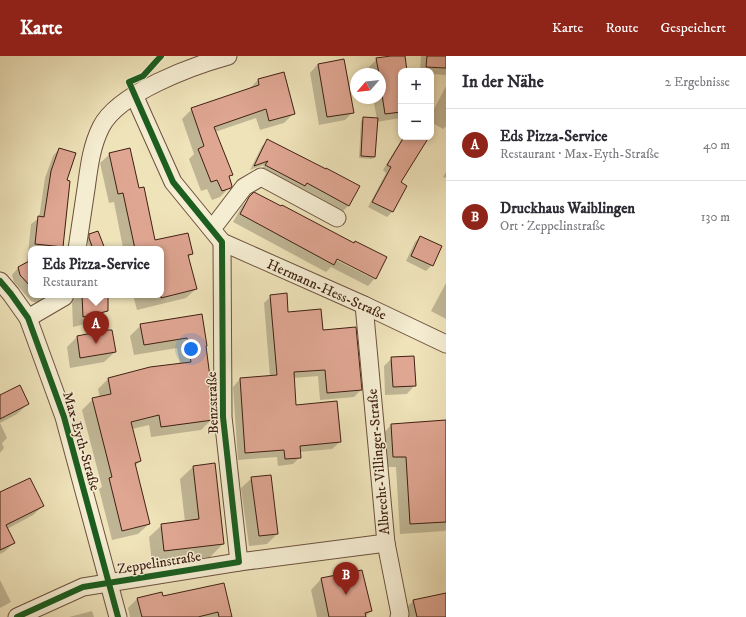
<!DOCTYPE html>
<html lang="de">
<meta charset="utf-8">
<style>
:root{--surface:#fff;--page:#f7f7f7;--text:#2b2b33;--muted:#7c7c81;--line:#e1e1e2;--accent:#8f2418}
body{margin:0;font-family:"IM FELL DW Pica",serif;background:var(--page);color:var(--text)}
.controls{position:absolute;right:12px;top:12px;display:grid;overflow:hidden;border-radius:8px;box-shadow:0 2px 6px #0003}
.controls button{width:36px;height:36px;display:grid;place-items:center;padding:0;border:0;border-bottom:1px solid var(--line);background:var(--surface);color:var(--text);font:20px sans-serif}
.compass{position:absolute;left:350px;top:12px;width:36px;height:36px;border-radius:50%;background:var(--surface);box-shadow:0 2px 6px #0003;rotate:242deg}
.you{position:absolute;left:191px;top:293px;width:14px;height:14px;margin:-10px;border:3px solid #fff;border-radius:50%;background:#1a73e8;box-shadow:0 0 0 6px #1a73e833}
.badge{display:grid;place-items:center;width:26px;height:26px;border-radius:50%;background:var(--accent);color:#fff;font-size:13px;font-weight:700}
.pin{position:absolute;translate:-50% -33px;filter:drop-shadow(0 1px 2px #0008)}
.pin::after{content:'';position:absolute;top:21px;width:14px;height:12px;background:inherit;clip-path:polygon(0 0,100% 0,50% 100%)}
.popup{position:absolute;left:28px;top:190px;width:136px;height:52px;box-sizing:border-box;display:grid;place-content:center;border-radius:8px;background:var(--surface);filter:drop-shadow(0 1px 3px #0005);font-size:13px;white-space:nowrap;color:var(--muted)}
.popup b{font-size:15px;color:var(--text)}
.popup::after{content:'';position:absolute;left:50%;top:100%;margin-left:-8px;border:8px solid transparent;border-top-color:var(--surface)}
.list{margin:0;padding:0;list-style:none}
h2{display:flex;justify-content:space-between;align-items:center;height:52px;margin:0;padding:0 16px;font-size:17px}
h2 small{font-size:13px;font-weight:400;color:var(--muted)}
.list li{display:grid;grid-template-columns:26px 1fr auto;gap:12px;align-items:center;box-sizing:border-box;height:72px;padding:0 16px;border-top:1px solid var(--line)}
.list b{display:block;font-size:15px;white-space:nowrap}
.list p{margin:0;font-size:13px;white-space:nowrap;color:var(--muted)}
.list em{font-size:13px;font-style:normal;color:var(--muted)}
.map{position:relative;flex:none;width:446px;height:561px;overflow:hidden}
header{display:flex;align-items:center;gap:24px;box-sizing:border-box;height:56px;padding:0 20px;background:var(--accent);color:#fff}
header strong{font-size:19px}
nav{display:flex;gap:22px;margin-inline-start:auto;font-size:14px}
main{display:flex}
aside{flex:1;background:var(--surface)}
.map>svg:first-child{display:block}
</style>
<header>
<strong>Karte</strong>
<nav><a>Karte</a><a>Route</a><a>Gespeichert</a></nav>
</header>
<main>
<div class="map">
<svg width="446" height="561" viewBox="0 0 446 561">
<rect width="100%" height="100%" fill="#efe3ba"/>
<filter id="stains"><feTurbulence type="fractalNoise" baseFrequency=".005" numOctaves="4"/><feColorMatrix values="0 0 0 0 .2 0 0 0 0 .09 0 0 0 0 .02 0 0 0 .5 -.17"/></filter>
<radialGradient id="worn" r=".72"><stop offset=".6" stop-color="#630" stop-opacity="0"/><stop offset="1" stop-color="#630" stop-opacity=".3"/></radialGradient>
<g fill="#0003" fill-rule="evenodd">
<path d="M 397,0 L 404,0 L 406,15 L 401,15 L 401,62 L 376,66 L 374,101 L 372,103 L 359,102 L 361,65 L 364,62 L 377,63 L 373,42 L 380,42 L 380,18 L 370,18 L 369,11 L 377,3 Z"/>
<path d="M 421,0 L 446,0 L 446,19 L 431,18 L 431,15 L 420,15 Z"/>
<path d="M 318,8 L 353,56 L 345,64 L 319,69 L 310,17 Z"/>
<path d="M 258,24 L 294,57 L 284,67 L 260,74 L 256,62 L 215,76 L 231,118 L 228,122 L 230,131 L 220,141 L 212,144 L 207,133 L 201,135 L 189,103 L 194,98 L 182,63 L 192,53 L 248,34 Z"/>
<path d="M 446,30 L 446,70 L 443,73 L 431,66 L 431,59 Z"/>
<path d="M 403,81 L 418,81 L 399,126 L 406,130 L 392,156 L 387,161 L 368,151 L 386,117 L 383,114 Z"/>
<path d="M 267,85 L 359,131 L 348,150 L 343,155 L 301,132 L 299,134 L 261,115 L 264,109 L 250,114 L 262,90 Z"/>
<path d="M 59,93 L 66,125 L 62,190 L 60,193 L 31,193 L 31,239 L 49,239 L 37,247 L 31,245 L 14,226 L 12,219 L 18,212 L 27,207 L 31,168 L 39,162 L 45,122 L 53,100 Z"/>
<path d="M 110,98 L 138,134 L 154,185 L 192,198 L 188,202 L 196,233 L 186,242 L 137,254 L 133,239 L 161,239 L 161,193 L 118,193 L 123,192 L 114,146 L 109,147 L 100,107 Z"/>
<path d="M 446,116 L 446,122 L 443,121 Z"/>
<path d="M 254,138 L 281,151 L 282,150 L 353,188 L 356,186 L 386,201 L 375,222 L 368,230 L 331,211 L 326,216 L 233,166 L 242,150 ZM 333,200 L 374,221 L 374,223 L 332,202 Z"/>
<path d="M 90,179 L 99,190 L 90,193 L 87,185 L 87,182 Z"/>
<path d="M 420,181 L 432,209 L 426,215 L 406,205 L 415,186 Z"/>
<path d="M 446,227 L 446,263 L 431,255 Z"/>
<path d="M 78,239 L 107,239 L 107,254 L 97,265 L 73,271 L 72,245 Z"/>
<path d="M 271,240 L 287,257 L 322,275 L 361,334 L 354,341 L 320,344 L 318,320 L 293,322 L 295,350 L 340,386 L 332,393 L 299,396 L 300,401 L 293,408 L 278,410 L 277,401 L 238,404 L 233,331 L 240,323 L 270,321 L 264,247 Z"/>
<path d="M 201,259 L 206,290 L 210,328 L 208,330 L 212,363 L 201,374 L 151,381 L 149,369 L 132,373 L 140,405 L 135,410 L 149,468 L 138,478 L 112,484 L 99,433 L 102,431 L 82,354 L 93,343 L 100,342 L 98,333 L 108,323 L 151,312 L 180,308 L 177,292 L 134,299 L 130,280 L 141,269 Z"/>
<path d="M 111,275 L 115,296 L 104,306 L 70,312 L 67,291 L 77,281 Z"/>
<path d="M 392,302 L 415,329 L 407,338 L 385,339 L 384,310 Z"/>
<path d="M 0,340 L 28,348 L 17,358 L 0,367 L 7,382 L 2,387 L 4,392 L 0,397 Z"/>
<path d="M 446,365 L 446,474 L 445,475 L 400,478 L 396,411 L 383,411 L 381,380 L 391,369 Z"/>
<path d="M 193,411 L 223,488 L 210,501 L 152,507 L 149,481 L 162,469 L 185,466 L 180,423 Z"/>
<path d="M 252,422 L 277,478 L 267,488 L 249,490 L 241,432 Z"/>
<path d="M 0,438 L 43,450 L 33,459 L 7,473 L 14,487 L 4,496 L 0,498 Z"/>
<path d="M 321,523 L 371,555 L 365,561 L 317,561 L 311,534 Z"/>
<path d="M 0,524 L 11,546 L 0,552 Z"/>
<path d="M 223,528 L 231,561 L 130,561 L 128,552 L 138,542 L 162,541 Z"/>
<path d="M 446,538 L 446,561 L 404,561 L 403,555 L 413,545 Z"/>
<path d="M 92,555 L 94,561 L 69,561 Z"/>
</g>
<g fill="#dfa692" stroke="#402013">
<path d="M 391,0 L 405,0 L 407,15 L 401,15 L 401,56 L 385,58 L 380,26 L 380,18 L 379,18 L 376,2 Z"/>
<path d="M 427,0 L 446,0 L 446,12 L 426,11 Z"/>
<path d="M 344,3 L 354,57 L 327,61 L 318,8 Z"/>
<path d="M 284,16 L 295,58 L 269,65 L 266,53 L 214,71 L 233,119 L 229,120 L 232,130 L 231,132 L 222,135 L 217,124 L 211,126 L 198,93 L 204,90 L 191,52 L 259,29 L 258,23 Z"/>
<path d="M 363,61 L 378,62 L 375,101 L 361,100 Z"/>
<path d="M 404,81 L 429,81 L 401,126 L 407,130 L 393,156 L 372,146 L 391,111 L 387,109 Z"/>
<path d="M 267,83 L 326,113 L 326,112 L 360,130 L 349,150 L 307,127 L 305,130 L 265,109 L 268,105 L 254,110 Z"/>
<path d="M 59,92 L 76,97 L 67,124 L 70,125 L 63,191 L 35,188 L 38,160 L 44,161 L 51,115 Z"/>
<path d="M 130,92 L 139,132 L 144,131 L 155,184 L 188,177 L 193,198 L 188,199 L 197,233 L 161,242 L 161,193 L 135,193 L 123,137 L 118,138 L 109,97 Z"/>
<path d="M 254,136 L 281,150 L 282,149 L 354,187 L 355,185 L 387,201 L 376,223 L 337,203 L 334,209 L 240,158 L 249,141 Z"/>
<path d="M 98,175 L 105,193 L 93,193 L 89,182 L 89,178 Z"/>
<path d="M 420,180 L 442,190 L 433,210 L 411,200 Z"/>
<path d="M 31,204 L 31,231 L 20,219 L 18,211 Z"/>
<path d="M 287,237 L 288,256 L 321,253 L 323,274 L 356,271 L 362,334 L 327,337 L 325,314 L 294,316 L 296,349 L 337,345 L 341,386 L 300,390 L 301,402 L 285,403 L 284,394 L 245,397 L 240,322 L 277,319 L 270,239 Z"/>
<path d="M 82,239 L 108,239 L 108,255 L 83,261 Z"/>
<path d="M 202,258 L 207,290 L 206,290 L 211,329 L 209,329 L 213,364 L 161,371 L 159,359 L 131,366 L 141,405 L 135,407 L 150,468 L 122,475 L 109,422 L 112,421 L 92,342 L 111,338 L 108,322 L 150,311 L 191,306 L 187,282 L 144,289 L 140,268 Z"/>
<path d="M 108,274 L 112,274 L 116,296 L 80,302 L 77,280 Z"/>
<path d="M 414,300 L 416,330 L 393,331 L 391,301 Z"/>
<path d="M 20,329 L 29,348 L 0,363 L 0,339 Z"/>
<path d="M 446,364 L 446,466 L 410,468 L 406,401 L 393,401 L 391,368 Z"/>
<path d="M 215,407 L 224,488 L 164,495 L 161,468 L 199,463 L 193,410 Z"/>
<path d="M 271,419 L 278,478 L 259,480 L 251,421 Z"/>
<path d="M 30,422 L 44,450 L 6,469 L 15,487 L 0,494 L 0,436 Z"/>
<path d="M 362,514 L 372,555 L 365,557 L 366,561 L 329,561 L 321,522 Z"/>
<path d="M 224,527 L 232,561 L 219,561 L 218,556 L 198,561 L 142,561 L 137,542 L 162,536 L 163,540 Z"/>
<path d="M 446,537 L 446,561 L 417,561 L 413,544 Z"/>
</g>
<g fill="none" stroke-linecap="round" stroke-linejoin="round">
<defs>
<g id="minor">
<path d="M 134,39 L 173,126 L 222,186 L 364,249 L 446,288"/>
<path d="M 212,173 L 244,131 L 261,121 L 337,162"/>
<path d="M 222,186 L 223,361 L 239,506"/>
<path d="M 77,193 C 80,173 83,153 86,133 C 89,112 91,91 101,71 C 118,37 192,10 228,0"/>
<path d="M 0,225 L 11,238 L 28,262 L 64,361 L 118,561"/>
<path d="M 364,249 L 386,487 L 400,558 L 399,561"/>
<path d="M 28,262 L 64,241 L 65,239"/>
<path d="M 17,561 L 83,531 L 239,506 L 386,487"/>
</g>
</defs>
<use href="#minor" stroke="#6c513d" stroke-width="19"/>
<use href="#minor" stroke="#f5edd2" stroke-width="17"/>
<defs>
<g id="cycleway">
<path d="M 0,225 L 11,238 L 28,262 L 64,361 L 118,561"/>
<path d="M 17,561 L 83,531 L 239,506 L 223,361 L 222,186 L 173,126 L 129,26 L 143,20 L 161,0"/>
</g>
</defs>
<use href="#cycleway" stroke="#f5edd2" stroke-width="8"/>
<use href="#cycleway" stroke="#1b5e20" stroke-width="6"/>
</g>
<g text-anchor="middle" stroke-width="3" stroke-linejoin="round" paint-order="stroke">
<g font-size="14" fill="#402013" stroke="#f5edd2">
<text transform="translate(327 233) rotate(24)" y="5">Hermann-Hess-Straße</text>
<text transform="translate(212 347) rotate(-92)" y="5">Benzstraße</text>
<text transform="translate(82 385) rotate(74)" y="5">Max-Eyth-Straße</text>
<text transform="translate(378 406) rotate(-95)" y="5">Albrecht-Villinger-Straße</text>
<text transform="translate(159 506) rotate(-9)" y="5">Zeppelinstraße</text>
</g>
</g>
<rect width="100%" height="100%" filter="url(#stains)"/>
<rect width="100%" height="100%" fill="url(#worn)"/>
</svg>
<div class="controls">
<button>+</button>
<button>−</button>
</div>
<svg class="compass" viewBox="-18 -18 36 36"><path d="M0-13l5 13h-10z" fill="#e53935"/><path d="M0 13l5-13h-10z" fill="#7c7c81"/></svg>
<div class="you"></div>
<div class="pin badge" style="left:96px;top:288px">A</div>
<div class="popup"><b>Eds Pizza-Service</b>Restaurant</div>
<div class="pin badge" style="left:346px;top:539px">B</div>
</div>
<aside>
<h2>In der Nähe<small>2 Ergebnisse</small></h2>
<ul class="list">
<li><span class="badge">A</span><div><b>Eds Pizza-Service</b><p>Restaurant · Max-Eyth-Straße</p></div><em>40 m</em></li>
<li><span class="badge">B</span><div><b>Druckhaus Waiblingen</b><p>Ort · Zeppelinstraße</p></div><em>130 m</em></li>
</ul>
</aside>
</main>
